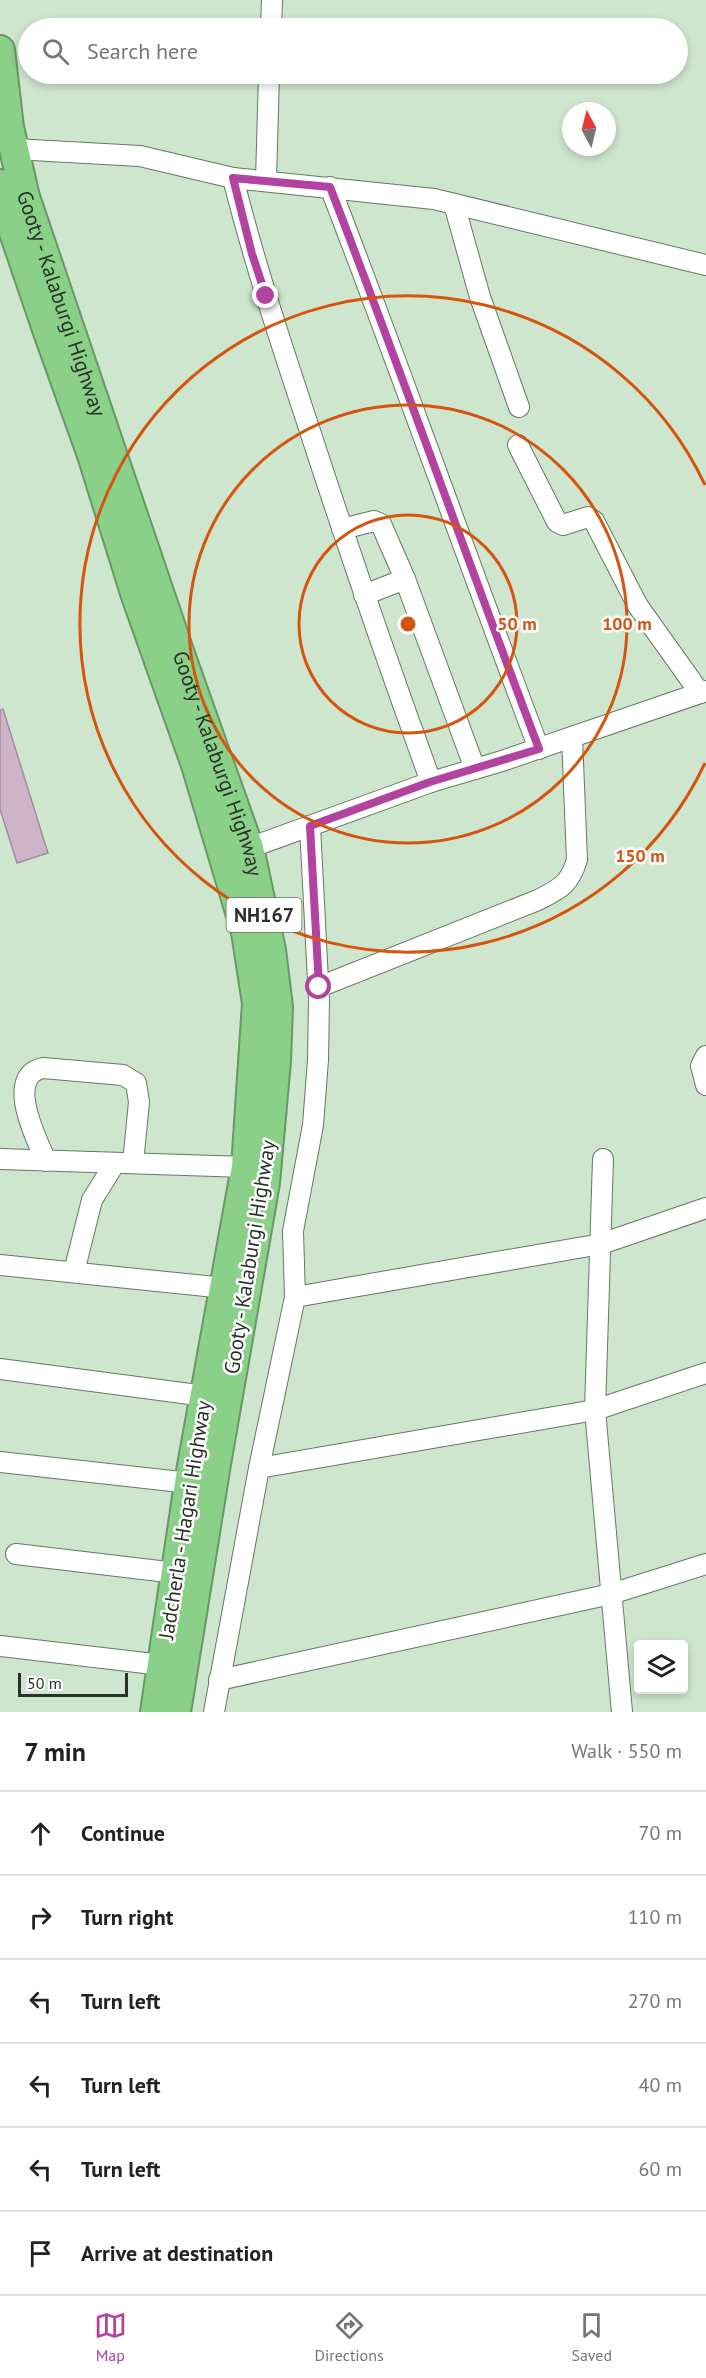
<!DOCTYPE html>
<meta charset="utf-8">
<style>
:root{--surface:#fff;--page:#f6f6f6;--text:#222;--muted:#767676;--line:#e0e0e0;--accent:#b343a0}
body{margin:0;font-family:"PT Sans",sans-serif;background:var(--page);color:var(--text)}
.controls{position:absolute;right:18px;bottom:18px;display:grid;overflow:hidden;border-radius:6px;box-shadow:0 3px 9px #0003}
.controls button{width:54px;height:54px;display:grid;place-items:center;padding:0;border:0;border-bottom:2px solid var(--line);background:var(--surface);color:var(--text);font:30px sans-serif}
.compass{position:absolute;left:562px;top:102px;width:54px;height:54px;border-radius:50%;background:var(--surface);box-shadow:0 3px 9px #0003;rotate:353deg}
.scale{position:absolute;left:18px;bottom:15px;width:110px;box-sizing:border-box;padding-left:6px;border:3px solid #293128;border-top:0;font-size:16px;line-height:21px;white-space:nowrap;color:#293128;-webkit-text-stroke:4px #fff;paint-order:stroke}
.stop{position:absolute;width:18px;height:18px;margin:-14px;border:4px solid #b343a0;border-radius:50%;background:#fff}
.stop.end{background:#b343a0;border-color:#fff;box-shadow:0 2px 6px #0008}
.list{margin:0;padding:0;list-style:none}
h2{display:flex;justify-content:space-between;align-items:center;height:78px;margin:0;padding:0 24px;font-size:26px}
h2 small{font-size:20px;font-weight:400;color:var(--muted)}
.list li{display:grid;grid-template-columns:39px 1fr auto;gap:18px;align-items:center;box-sizing:border-box;height:84px;padding:0 24px;border-top:2px solid var(--line)}
.list b{display:block;font-size:22px;white-space:nowrap}
.list em{font-size:20px;font-style:normal;color:var(--muted)}
.icon{flex:none;width:33px;height:33px;fill:none;stroke:currentColor;stroke-width:2;stroke-linecap:round;stroke-linejoin:round}
.map{position:relative;flex:none;width:706px;height:1712px;overflow:hidden}
.search{position:absolute;background:var(--surface);box-shadow:0 3px 9px #0003;left:18px;right:18px;top:18px;height:66px;display:flex;align-items:center;gap:15px;box-sizing:border-box;padding:0 21px;border-radius:33px;color:var(--muted);font-size:22px}
.sheet{height:582px;background:var(--surface)}
nav{display:flex;justify-content:space-around;align-items:center;box-sizing:border-box;height:84px;border-top:2px solid var(--line);background:var(--surface);font-size:16px;color:var(--muted)}
nav a{display:grid;justify-items:center;gap:3px}
nav .on{color:var(--accent)}
.map>svg:first-child{display:block}
</style>
<div class="map">
<svg width="706" height="1712" viewBox="0 0 706 1712">
<rect width="100%" height="100%" fill="#cfe6ce"/>
<path fill="#cdb3c6" stroke="#a58c9f" stroke-width="1.5" d="M 3,709 L 48,853 L 17,863 L 0,809 L 0,710 Z"/>
<g fill="none" stroke-linecap="round" stroke-linejoin="round">
<defs>
<g id="minor">
<path d="M 271,28 L 272,0"/>
<path d="M 14,149 L 140,156 L 233,178 L 434,199 L 706,265"/>
<path d="M 233,178 C 254,262 281,343 308,425 C 347,545 388,664 431,782"/>
<path d="M 266,180 L 269,74"/>
<path d="M 330,187 C 402,373 468,562 539,749"/>
<path d="M 454,204 L 480,297 L 519,407"/>
<path d="M 518,445 L 557,522 L 563,525 L 588,517 L 594,521 L 638,606 L 700,693"/>
<path d="M 342,529 L 374,521 L 381,524 L 405,579 L 475,769"/>
<path d="M 364,595 L 405,579"/>
<path d="M 249,848 L 431,782 L 502,761 L 706,691"/>
<path d="M 319,987 L 538,900 C 561,888 569,885 577,860 L 572,737"/>
<path d="M 706,1056 L 701,1066 L 706,1085"/>
<path d="M 0,1159 L 246,1167"/>
<path d="M 603,1159 L 595,1410 L 622,1712"/>
<path d="M 46,1161 C 37,1140 4,1076 43,1068 L 123,1075 L 136,1083 L 139,1102 L 133,1163"/>
<path d="M 0,1265 L 225,1288"/>
<path d="M 74,1272 L 92,1200 L 115,1163"/>
<path d="M 295,1297 L 601,1244 L 706,1208"/>
<path d="M 0,1369 L 205,1396"/>
<path d="M 0,1462 L 190,1483"/>
<path d="M 259,1468 L 595,1410 L 706,1373"/>
<path d="M 16,1554 L 176,1573"/>
<path d="M 0,1646 L 162,1665"/>
<path d="M 219,1680 L 611,1594 L 706,1564"/>
<path d="M 214,1712 L 259,1468 L 295,1297 L 293,1231 L 313,1125 L 318,1060 L 319,1000 L 310,826"/>
</g>
<g id="highway">
<path id="s1" d="M 0,50 L 9,127 L 25,197 L 182,660 L 249,848 L 271,950 L 278,1007 L 276,1061 L 265,1183 L 216,1464 L 176,1712"/>
<path d="M 0,184 L 6,209 L 48,332 L 92,455 L 136,596 L 196,765 L 246,932 L 257,1003 L 246,1167 L 190,1477 L 155,1712"/>
</g>
</defs>
<use href="#minor" stroke="#647963" stroke-width="22"/>
<use href="#highway" stroke="#689867" stroke-width="32"/>
<use href="#minor" stroke="#fff" stroke-width="20"/>
<use href="#highway" stroke="#8ad089" stroke-width="28"/>
</g>
<g fill="none" stroke-linecap="round" stroke-linejoin="round">
<path stroke="#b343a0" stroke-width="8" d="M 266,296 L 252,254 L 233,178 L 330,187 C 402,373 468,562 539,749 L 430,782 L 310,826 L 319,987"/>
</g>
<g fill="none" stroke="#d5550f" stroke-width="3">
<circle cx="408" cy="624" r="109"/>
<circle cx="408" cy="624" r="219"/>
<path d="M705 763A328 328 0 1 1 705 485"/>
</g>
<g text-anchor="middle" stroke-width="5" stroke-linejoin="round" paint-order="stroke">
<rect fill="#fff" stroke="#696f68" stroke-width="1.5" x="226.5" y="898" width="75" height="34" rx="4.5"/>
<g font-size="20" font-weight="bold" fill="#293128">
<text x="264" y="922">NH167</text>
</g>
<g font-size="21" fill="#293128" stroke="#fff">
<text dy="7" stroke="none"><textPath href="#s1" startOffset="262">Gooty - Kalaburgi Highway</textPath></text>
<text dy="7" stroke="none"><textPath href="#s1" startOffset="748">Gooty - Kalaburgi Highway</textPath></text>
<text transform="translate(250 1257) rotate(-81)" y="7">Gooty - Kalaburgi Highway</text>
<text transform="translate(185 1520) rotate(-81)" y="7">Jadcherla - Hagari Highway</text>
</g>
</g>
<circle cx="408" cy="624" r="9" fill="#d5550f" stroke="#fff" stroke-width="3"/>
<g font-size="18" text-anchor="middle" font-weight="bold" fill="#d5550f" stroke="#fff" stroke-width="5" stroke-linejoin="round" paint-order="stroke">
<text x="517" y="630">50 m</text>
<text x="627" y="630">100 m</text>
<text x="640" y="862">150 m</text>
</g>
</svg>
<div class="controls">
<button><svg class="icon" aria-label="layers" viewBox="0 0 24 24"><path d="M12 4l9 5-9 5-9-5zM3 14l9 5 9-5"/></svg></button>
</div>
<svg class="compass" viewBox="-18 -18 36 36"><path d="M0-13l5 13h-10z" fill="#e53935"/><path d="M0 13l5-13h-10z" fill="#767676"/></svg>
<div class="scale">50 m</div>
<div class="stop" style="left:319px;top:987px"></div>
<div class="stop end" style="left:266px;top:296px"></div>
<div class="search"><svg class="icon" aria-label="search" viewBox="0 0 24 24"><circle cx="10" cy="10" r="6"/><path d="M15 15l6 6"/></svg>Search here</div>
</div>
<section class="sheet">
<h2>7 min<small>Walk · 550 m</small></h2>
<ul class="list">
<li><svg class="icon" aria-label="ahead" viewBox="0 0 24 24"><path d="M12 20V5M6 11l6-6 6 6"/></svg><div><b>Continue</b></div><em>70 m</em></li>
<li><svg class="icon" aria-label="right" viewBox="0 0 24 24"><path d="M7 20v-9h11M14 6l5 5-5 5"/></svg><div><b>Turn right</b></div><em>110 m</em></li>
<li><svg class="icon" aria-label="left" viewBox="0 0 24 24"><path d="M17 20v-9H6M10 6l-5 5 5 5"/></svg><div><b>Turn left</b></div><em>270 m</em></li>
<li><svg class="icon" aria-label="left" viewBox="0 0 24 24"><path d="M17 20v-9H6M10 6l-5 5 5 5"/></svg><div><b>Turn left</b></div><em>40 m</em></li>
<li><svg class="icon" aria-label="left" viewBox="0 0 24 24"><path d="M17 20v-9H6M10 6l-5 5 5 5"/></svg><div><b>Turn left</b></div><em>60 m</em></li>
<li><svg class="icon" aria-label="arrive" viewBox="0 0 24 24"><path d="M6 21V4h12l-3 4 3 4H6"/></svg><div><b>Arrive at destination</b></div></li>
</ul>
</section>
<nav>
<a class="on"><svg class="icon" aria-label="map" viewBox="0 0 24 24"><path d="M3 6l6-2 6 2 6-2v14l-6 2-6-2-6 2zM9 4v14M15 6v14"/></svg>Map</a>
<a><svg class="icon" aria-label="directions" viewBox="0 0 24 24"><path d="M12 3l9 9-9 9-9-9zM9 14v-3h6M13 9l2 2-2 2"/></svg>Directions</a>
<a><svg class="icon" aria-label="saved" viewBox="0 0 24 24"><path d="M7 4h10v16l-5-4-5 4z"/></svg>Saved</a>
</nav>
